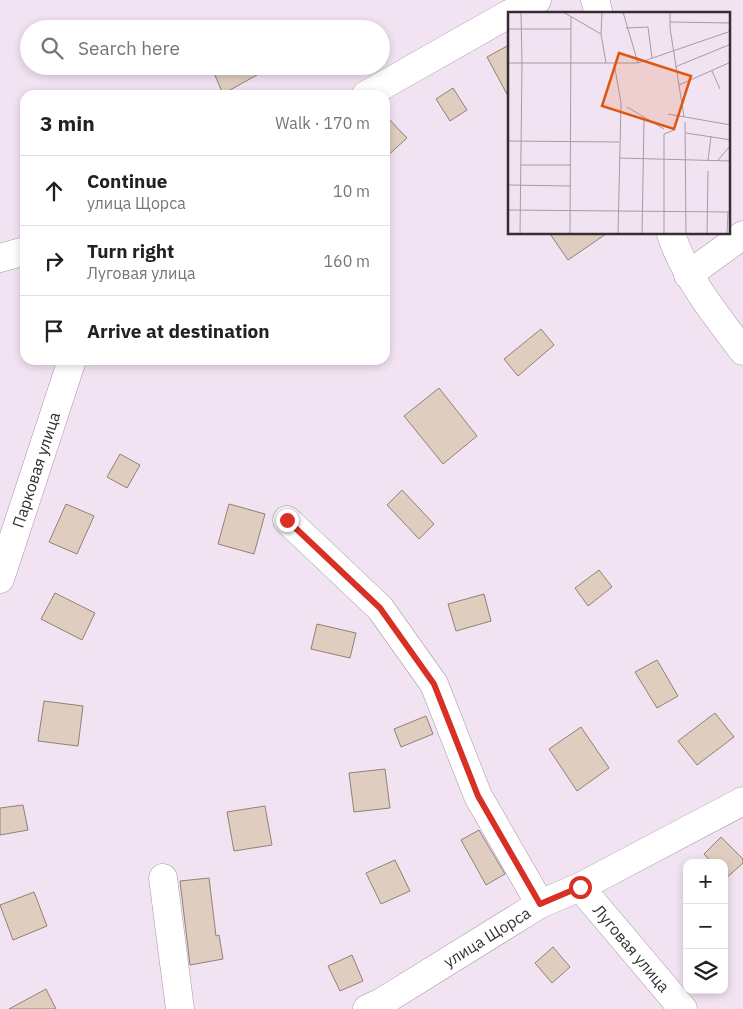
<!DOCTYPE html>
<meta charset="utf-8">
<style>
:root{--surface:#fff;--page:#f2f2f2;--text:#202124;--muted:#757577;--line:#e0e0e0}
body{margin:0;font-family:"IBM Plex Sans",sans-serif;background:var(--page);color:var(--text)}
.controls{position:absolute;right:15px;bottom:15px;display:grid;overflow:hidden;border-radius:10px;box-shadow:0 2px 8px #0003}
.controls button{width:45px;height:45px;display:grid;place-items:center;padding:0;border:0;border-bottom:1px solid var(--line);background:var(--surface);color:var(--text);font:25px sans-serif}
.stop{position:absolute;width:15px;height:15px;margin:-11px;border:4px solid #d93025;border-radius:50%;background:#fff}
.stop.end{background:#d93025;border-color:#fff;box-shadow:0 1px 5px #0008}
.list{margin:0;padding:0;list-style:none}
h2{display:flex;justify-content:space-between;align-items:center;height:65px;margin:0;padding:0 20px;font-size:21px}
h2 small{font-size:16px;font-weight:400;color:var(--muted)}
.list li{display:grid;grid-template-columns:32px 1fr auto;gap:15px;align-items:center;box-sizing:border-box;height:70px;padding:0 20px;border-top:1px solid var(--line)}
.list b{display:block;font-size:19px;white-space:nowrap}
.list p{margin:0;font-size:16px;white-space:nowrap;color:var(--muted)}
.list em{font-size:16px;font-style:normal;color:var(--muted)}
.icon{flex:none;width:28px;height:28px;fill:none;stroke:currentColor;stroke-width:2;stroke-linecap:round;stroke-linejoin:round}
.map{position:relative;flex:none;width:743px;height:1009px;overflow:hidden}
.search{position:absolute;background:var(--surface);box-shadow:0 2px 8px #0003;left:20px;top:20px;width:370px;height:55px;display:flex;align-items:center;gap:12px;box-sizing:border-box;padding:0 18px;border-radius:28px;color:var(--muted);font-size:19px}
.panel{position:absolute;background:var(--surface);box-shadow:0 2px 8px #0003;left:20px;top:90px;width:370px;height:275px;border-radius:15px}
.map>svg:first-child{display:block}
</style>
<div class="map">
<svg width="743" height="1009" viewBox="0 0 743 1009">
<rect width="100%" height="100%" fill="#f2e3f2"/>
<g fill="#dfcdc0" stroke="#918175">
<path d="M 509,45 L 509,98 L 487,57 Z"/>
<path d="M 211,66 L 273,66 L 223,94 Z"/>
<path d="M 453,88 L 467,110 L 450,121 L 436,99 Z"/>
<path d="M 385,115 L 407,138 L 385,158 Z"/>
<path d="M 550,234 L 606,234 L 568,260 Z"/>
<path d="M 541,329 L 554,345 L 518,376 L 504,359 Z"/>
<path d="M 439,388 L 477,436 L 443,464 L 404,416 Z"/>
<path d="M 120,454 L 140,465 L 127,488 L 107,477 Z"/>
<path d="M 402,490 L 434,524 L 419,539 L 387,505 Z"/>
<path d="M 66,504 L 94,516 L 77,554 L 49,542 Z"/>
<path d="M 229,504 L 265,514 L 254,554 L 218,544 Z"/>
<path d="M 599,570 L 612,587 L 588,606 L 575,588 Z"/>
<path d="M 55,593 L 95,613 L 82,640 L 41,619 Z"/>
<path d="M 484,594 L 491,621 L 456,631 L 448,604 Z"/>
<path d="M 317,624 L 356,633 L 350,658 L 311,649 Z"/>
<path d="M 657,660 L 678,696 L 657,708 L 635,672 Z"/>
<path d="M 44,701 L 83,706 L 78,746 L 38,741 Z"/>
<path d="M 715,713 L 734,737 L 697,765 L 678,741 Z"/>
<path d="M 426,716 L 433,734 L 401,747 L 394,729 Z"/>
<path d="M 581,727 L 609,768 L 577,791 L 549,749 Z"/>
<path d="M 385,769 L 390,808 L 354,812 L 349,773 Z"/>
<path d="M 23,805 L 28,830 L 0,835 L 0,808 Z"/>
<path d="M 265,806 L 272,845 L 234,851 L 227,812 Z"/>
<path d="M 479,830 L 505,874 L 486,885 L 461,840 Z"/>
<path d="M 721,837 L 743,859 L 743,863 L 724,880 L 724,863 L 712,863 L 704,854 Z"/>
<path d="M 395,860 L 410,891 L 381,904 L 366,873 Z"/>
<path d="M 209,878 L 216,936 L 219,935 L 223,959 L 190,965 L 180,881 Z"/>
<path d="M 34,892 L 47,926 L 13,940 L 0,905 Z"/>
<path d="M 553,947 L 570,967 L 552,983 L 535,963 Z"/>
<path d="M 352,955 L 363,981 L 340,991 L 328,966 Z"/>
<path d="M 46,989 L 56,1009 L 9,1009 Z"/>
</g>
<g fill="none" stroke-linecap="round" stroke-linejoin="round">
<defs>
<g id="minor">
<path d="M 595,0 L 599,14"/>
<path d="M 510,14 L 537,0"/>
<path d="M 366,95 L 509,14"/>
<path d="M 671,234 C 686,279 715,314 743,351"/>
<path d="M 0,258 L 25,251"/>
<path d="M 688,275 L 743,235"/>
<path d="M 287,520 L 380,608 L 434,684 L 478,796 L 540,904"/>
<path id="s1" d="M 0,579 L 72,360"/>
<path d="M 163,878 L 180,1009"/>
<path id="s2" d="M 580,887 L 683,1009"/>
<path id="s3" d="M 367,1009 L 382,1002 L 540,904 L 580,887 L 743,801"/>
</g>
</defs>
<use href="#minor" stroke="#a697a5" stroke-width="29"/>
<use href="#minor" stroke="#fff" stroke-width="28"/>
</g>
<g fill="none" stroke-linecap="round" stroke-linejoin="round">
<path stroke="#d93025" stroke-width="6" d="M 287,520 L 380,608 L 434,684 L 478,796 L 540,904 L 580,887"/>
</g>
<g text-anchor="middle" stroke-width="5" stroke-linejoin="round" paint-order="stroke">
<g font-size="16" fill="#342e33" stroke="#fff">
<text dy="6" stroke="none"><textPath href="#s1" startOffset="115">Парковая улица</textPath></text>
<text dy="6" stroke="none"><textPath href="#s3" startOffset="140">улица Щорса</textPath></text>
<text dy="6" stroke="none"><textPath href="#s2" startOffset="80">Луговая улица</textPath></text>
</g>
</g>
<g transform="translate(508 12)">
<rect width="222" height="222" fill="#f2e3f2"/>
<path fill="none" stroke="#a69ba6" stroke-width="1" d="M 13,0 L 14,51 L 130,51 L 223,19M 55,0 L 93,22M 94,0 L 93,22 L 98,51M 115,0 L 130,51M 162,0 L 162,16 L 176,105M 162,10 L 223,11M 118,16 L 140,15 L 144,46M 0,17 L 63,17M 0,51 L 14,51 L 12,223M 106,51 L 113,91 L 110,223M 167,55 L 223,32M 204,59 L 212,77M 171,73 L 223,50M 119,95 L 156,117M 160,102 L 223,113M 177,110 L 178,223M 178,121 L 223,128M 0,129 L 111,130M 111,146 L 223,149M 200,148 L 203,124M 210,148 L 223,133M 13,153 L 63,153M 0,173 L 63,174M 0,198 L 223,200M 62,223 L 63,5M 134,223 L 136,108M 156,223 L 156,122 L 166,118M 199,223 L 200,159M 219,223 L 220,200"/>
<path fill="#df570e" fill-opacity="0.15" stroke="#df570e" stroke-width="2.5" d="M 111,41 L 183,64 L 166,117 L 94,94 Z"/>
<rect width="222" height="222" fill="none" stroke="#342e33" stroke-width="2.5"/>
</g>
</svg>
<div class="controls">
<button>+</button>
<button>−</button>
<button><svg class="icon" aria-label="layers" viewBox="0 0 24 24"><path d="M12 4l9 5-9 5-9-5zM3 14l9 5 9-5"/></svg></button>
</div>
<div class="stop" style="left:580px;top:887px"></div>
<div class="stop end" style="left:287px;top:520px"></div>
<div class="search"><svg class="icon" aria-label="search" viewBox="0 0 24 24"><circle cx="10" cy="10" r="6"/><path d="M15 15l6 6"/></svg>Search here</div>
<section class="panel">
<h2>3 min<small>Walk · 170 m</small></h2>
<ul class="list">
<li><svg class="icon" aria-label="ahead" viewBox="0 0 24 24"><path d="M12 20V5M6 11l6-6 6 6"/></svg><div><b>Continue</b><p>улица Щорса</p></div><em>10 m</em></li>
<li><svg class="icon" aria-label="right" viewBox="0 0 24 24"><path d="M7 20v-9h11M14 6l5 5-5 5"/></svg><div><b>Turn right</b><p>Луговая улица</p></div><em>160 m</em></li>
<li><svg class="icon" aria-label="arrive" viewBox="0 0 24 24"><path d="M6 21V4h12l-3 4 3 4H6"/></svg><div><b>Arrive at destination</b></div></li>
</ul>
</section>
</div>
